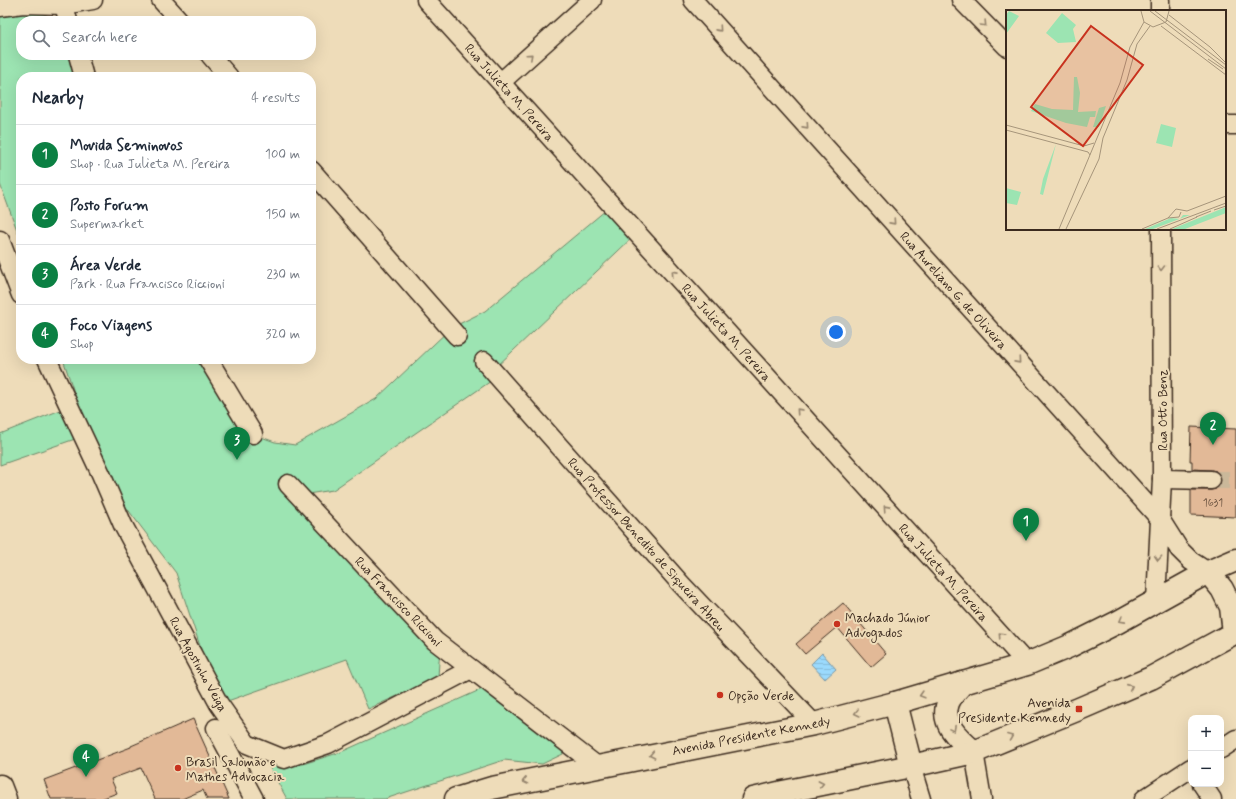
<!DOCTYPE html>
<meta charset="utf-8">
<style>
:root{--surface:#fff;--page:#f2f2f3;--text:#1f2937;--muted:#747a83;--line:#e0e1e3;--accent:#0b8043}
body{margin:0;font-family:Mynerve,sans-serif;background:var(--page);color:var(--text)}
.controls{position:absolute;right:12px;bottom:12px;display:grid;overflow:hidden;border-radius:8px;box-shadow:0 4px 16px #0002}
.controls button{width:36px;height:36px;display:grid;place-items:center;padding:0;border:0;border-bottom:1px solid var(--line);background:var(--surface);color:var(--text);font:20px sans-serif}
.you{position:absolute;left:836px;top:332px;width:14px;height:14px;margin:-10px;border:3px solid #fff;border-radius:50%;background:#1a73e8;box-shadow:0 0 0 6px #1a73e833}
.badge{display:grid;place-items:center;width:26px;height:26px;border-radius:50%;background:var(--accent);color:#fff;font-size:13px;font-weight:700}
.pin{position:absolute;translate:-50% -33px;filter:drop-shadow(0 1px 2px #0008)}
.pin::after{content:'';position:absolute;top:21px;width:14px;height:12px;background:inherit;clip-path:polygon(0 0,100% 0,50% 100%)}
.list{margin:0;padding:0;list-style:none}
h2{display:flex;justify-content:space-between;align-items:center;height:52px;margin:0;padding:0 16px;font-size:17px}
h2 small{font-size:13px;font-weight:400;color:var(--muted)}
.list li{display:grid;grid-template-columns:26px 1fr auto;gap:12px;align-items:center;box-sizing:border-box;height:60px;padding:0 16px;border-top:1px solid var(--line)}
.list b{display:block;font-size:15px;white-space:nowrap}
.list p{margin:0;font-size:13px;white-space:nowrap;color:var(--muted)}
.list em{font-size:13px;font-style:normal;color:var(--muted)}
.icon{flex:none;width:22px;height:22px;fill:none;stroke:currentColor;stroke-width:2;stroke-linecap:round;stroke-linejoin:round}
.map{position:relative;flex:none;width:1236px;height:799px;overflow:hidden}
.search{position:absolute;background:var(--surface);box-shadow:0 4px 16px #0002;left:16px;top:16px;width:300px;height:44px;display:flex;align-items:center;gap:10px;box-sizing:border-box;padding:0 14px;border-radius:16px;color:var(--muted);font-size:15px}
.panel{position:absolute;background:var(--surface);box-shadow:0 4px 16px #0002;left:16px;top:72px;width:300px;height:292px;border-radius:16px}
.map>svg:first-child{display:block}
</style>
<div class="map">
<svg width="1236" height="799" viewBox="0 0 1236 799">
<defs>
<pattern id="water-rules" width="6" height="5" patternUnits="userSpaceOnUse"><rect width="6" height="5" fill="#9bdafd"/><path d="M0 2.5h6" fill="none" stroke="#86bbd8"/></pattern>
</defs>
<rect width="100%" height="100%" fill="#eedcb9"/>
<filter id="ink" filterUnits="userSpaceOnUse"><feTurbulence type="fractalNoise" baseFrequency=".025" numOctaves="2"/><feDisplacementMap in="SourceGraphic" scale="8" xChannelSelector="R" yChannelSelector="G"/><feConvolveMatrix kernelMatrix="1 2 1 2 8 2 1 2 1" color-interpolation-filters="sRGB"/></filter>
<g filter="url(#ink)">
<g fill="#9ce4b2" stroke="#6c8768">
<path d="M 9,12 L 38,13 L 58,20 L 21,21 L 21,55 L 77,55 L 84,77 L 21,77 L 21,241 L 0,184 L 0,14 Z"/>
<path d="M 612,205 L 637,233 L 493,370 L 491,381 L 333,490 L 295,496 L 440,647 L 438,677 L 411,690 L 368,709 L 347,659 L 219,704 L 176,573 L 101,474 L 63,359 L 206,359 L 253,434 L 275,442 L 295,445 L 376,399 L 451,328 L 485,311 Z"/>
<path d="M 63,409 L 78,438 L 0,465 L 0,434 Z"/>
<path d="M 491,685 L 562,738 L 563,754 L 542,764 L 504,760 L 385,799 L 287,799 L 265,759 L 280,765 L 303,764 L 341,752 Z"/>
</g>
<path fill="url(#water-rules)" stroke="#7594a4" d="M 822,653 L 836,669 L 825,679 L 811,664 Z"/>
<g fill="#e2b997" stroke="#3b2a1e">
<path d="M 1191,427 L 1236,429 L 1236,517 L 1191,515 L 1191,490 L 1211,490 L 1216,489 L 1220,485 L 1221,480 L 1220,475 L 1216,471 L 1211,470 L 1192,469 L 1192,461 L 1190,461 Z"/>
<path d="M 843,603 L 886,654 L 871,667 L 837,627 L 805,654 L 796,644 Z"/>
<path d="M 193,719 L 229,799 L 207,799 L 203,790 L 182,799 L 155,799 L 141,768 L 111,779 L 117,793 L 101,799 L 51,799 L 44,780 L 131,747 L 131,746 Z"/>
</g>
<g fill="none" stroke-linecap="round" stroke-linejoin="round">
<path stroke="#cab89a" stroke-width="18" stroke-dasharray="18 9" stroke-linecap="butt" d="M 1211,480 L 1236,480"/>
<defs>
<g id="minor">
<path d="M 63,0 L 68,21"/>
<path d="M 161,0 L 180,21"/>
<path d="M 426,0 L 1027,664"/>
<path d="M 693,0 L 1160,519 L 1179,549 L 1191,561 L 1208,572"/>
<path d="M 961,0 L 1007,47"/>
<path d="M 0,7 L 23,4 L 63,5 L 93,0"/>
<path d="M 1160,11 L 1160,0"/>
<path d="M 78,55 L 84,77"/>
<path d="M 210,55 L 229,77"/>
<path d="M 501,82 L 592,0"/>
<path d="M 1225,125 L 1236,125"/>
<path d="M 311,170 L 457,336"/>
<path d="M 0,240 L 21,295"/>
<path d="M 47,359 L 101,474 L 123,525 L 219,704 L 247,744 L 284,759 L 328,744 L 471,669"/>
<path d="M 208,359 L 253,434"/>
<path d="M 484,361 L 681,584 L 814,724"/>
<path d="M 1162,479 L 1211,480"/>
<path d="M 288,484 L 435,641 L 597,766"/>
<path d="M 1156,601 L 1162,479 L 1161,229"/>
<path d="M 216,728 L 254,799"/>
<path d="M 1221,749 L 1236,739"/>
<path d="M 974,752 L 982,799"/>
<path d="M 911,766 L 921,799"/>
<path d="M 1202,784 L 1212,799"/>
<path d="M 1144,799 L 1191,768"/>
</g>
<g id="major">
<path d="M 1208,572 L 1222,589 L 1231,607 L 1234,633"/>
<path d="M 963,683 C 958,689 951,695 948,703 C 940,724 960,740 974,752"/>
<path d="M 895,703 L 911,766"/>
<path d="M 0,786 L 5,799"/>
<path d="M 456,799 L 492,788 L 814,724 L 895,703 L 1027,664 L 1070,646 L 1118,622 L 1208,572 L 1236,560"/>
<path d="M 753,799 L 783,792 L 911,766 L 974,752 L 1079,709 L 1151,678 L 1236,632"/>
</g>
</defs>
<use href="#minor" stroke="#3b2a1e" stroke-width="21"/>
<use href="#major" stroke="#3b2a1e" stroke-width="25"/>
<use href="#minor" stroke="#eedcb9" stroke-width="18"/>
<use href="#major" stroke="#eedcb9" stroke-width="22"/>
</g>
<defs><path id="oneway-chevron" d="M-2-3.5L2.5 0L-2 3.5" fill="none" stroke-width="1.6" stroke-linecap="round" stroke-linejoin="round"/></defs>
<g stroke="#94836c">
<use href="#oneway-chevron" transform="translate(984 24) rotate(46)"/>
<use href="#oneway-chevron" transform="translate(719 29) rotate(48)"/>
<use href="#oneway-chevron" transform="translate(530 56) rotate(-42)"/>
<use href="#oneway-chevron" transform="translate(806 126) rotate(48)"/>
<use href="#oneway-chevron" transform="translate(893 222) rotate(48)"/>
<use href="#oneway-chevron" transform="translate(1161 268) rotate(90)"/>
<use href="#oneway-chevron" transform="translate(674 273) rotate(-132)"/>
<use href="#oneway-chevron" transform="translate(1018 361) rotate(48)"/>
<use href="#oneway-chevron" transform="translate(799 411) rotate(-132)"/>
<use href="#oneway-chevron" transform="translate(886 508) rotate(-132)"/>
<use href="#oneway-chevron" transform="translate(1158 558) rotate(93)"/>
<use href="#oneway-chevron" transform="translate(1122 620) rotate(151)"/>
<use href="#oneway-chevron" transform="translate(1001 635) rotate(-132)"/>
<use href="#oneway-chevron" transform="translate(1130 687) rotate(-24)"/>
<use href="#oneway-chevron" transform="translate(922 695) rotate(164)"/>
<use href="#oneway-chevron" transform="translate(857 713) rotate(166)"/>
<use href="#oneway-chevron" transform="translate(953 729) rotate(62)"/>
<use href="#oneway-chevron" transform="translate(1010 737) rotate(-22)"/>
<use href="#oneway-chevron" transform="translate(652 755) rotate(169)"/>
<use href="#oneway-chevron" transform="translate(525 781) rotate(168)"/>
<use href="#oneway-chevron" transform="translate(821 784) rotate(-11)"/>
</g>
</g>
<g fill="#c8321e" stroke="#eedcb9" stroke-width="1.5">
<circle cx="837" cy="624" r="4"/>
<circle cx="720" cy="695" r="4"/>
<rect x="1075" y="705" width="8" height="8" rx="2"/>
<circle cx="178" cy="768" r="4"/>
</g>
<g text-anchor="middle" stroke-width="4" stroke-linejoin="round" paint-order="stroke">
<g font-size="11" fill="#654e3c">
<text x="1213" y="506">1631</text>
</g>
<g font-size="13" fill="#3b2a1e" stroke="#eedcb9">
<text transform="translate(510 92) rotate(48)" y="5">Rua Julieta M. Pereira</text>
<text transform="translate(954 290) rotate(48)" y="5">Rua Aureliano G. de Oliveira</text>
<text transform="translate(727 332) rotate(48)" y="5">Rua Julieta M. Pereira</text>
<text transform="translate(1162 410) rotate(-90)" y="5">Rua Otto Benz</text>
<text transform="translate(647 544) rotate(48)" y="5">Rua Professor Benedito de Siqueira Abreu</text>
<text transform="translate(944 572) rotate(48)" y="5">Rua Julieta M. Pereira</text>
<text transform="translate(399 601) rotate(46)" y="5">Rua Francisco Riccioni</text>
<text transform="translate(199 664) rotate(61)" y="5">Rua Agostinho Veiga</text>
<text transform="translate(751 735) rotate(-11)" y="5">Avenida Presidente Kennedy</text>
</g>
<g font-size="13" fill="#3b2a1e" stroke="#eedcb9" text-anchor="start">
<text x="845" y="622">Machado Júnior<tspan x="845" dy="15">Advogados</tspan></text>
<text x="728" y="700">Opção Verde</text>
<text x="1071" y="707" text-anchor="end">Avenida<tspan x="1071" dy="15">Presidente Kennedy</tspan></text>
<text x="186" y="766">Brasil Salomão e<tspan x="186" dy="15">Mathes Advocacia</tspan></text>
</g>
</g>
<g transform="translate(1006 10)">
<rect width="220" height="220" fill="#eedcb9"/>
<path d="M 220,197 L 220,203 L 179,219 L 166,219 ZM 177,205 L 184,205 L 147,219 L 139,219 L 165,208 L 174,209 Z" fill="#9ce4b2"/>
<path d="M 3,1 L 13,6 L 0,24 L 0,5 ZM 56,3 L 70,15 L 67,19 L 70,32 L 52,33 L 40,23 ZM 68,67 L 71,67 L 74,83 L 72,102 L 90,101 L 89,107 L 84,107 L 81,117 L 60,113 L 25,101 L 29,94 L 46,99 L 67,100 ZM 100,96 L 93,117 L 87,117 L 93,98 ZM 155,114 L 170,118 L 166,137 L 150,133 ZM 50,134 L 37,185 L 34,184 L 37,169 ZM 0,178 L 15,182 L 11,195 L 0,193 Z" fill="#9ce4b2"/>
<path fill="none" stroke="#a6957b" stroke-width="1" d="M 135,1 L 138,12 L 147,17 L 160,12 L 163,1M 144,1 L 220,59M 149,1 L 220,55M 163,5 L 204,37 L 220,53M 155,16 L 220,65M 202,49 L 217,59M 0,115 L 78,136 L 88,133M 0,120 L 82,142 L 84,145M 208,200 L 220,196M 190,207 L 205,201M 162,208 L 170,199 L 181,201 L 220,186M 53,219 L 114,73 L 124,37 L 138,12M 60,219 L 93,149 L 97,128 L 121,70 L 131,34 L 144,16M 136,219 L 162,208 L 173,207 L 175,202M 151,219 L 220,193M 164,219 L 191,207"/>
<path fill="#c8321e" fill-opacity="0.15" stroke="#c8321e" stroke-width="2" d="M 85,16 L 137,55 L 77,136 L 25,97 Z"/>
<rect width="220" height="220" fill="none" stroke="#3b2a1e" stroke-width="2"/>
</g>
</svg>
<div class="controls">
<button>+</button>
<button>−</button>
</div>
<div class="you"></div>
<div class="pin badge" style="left:1026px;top:541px">1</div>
<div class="pin badge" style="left:1213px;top:445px">2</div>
<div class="pin badge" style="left:237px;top:460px">3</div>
<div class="pin badge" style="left:86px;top:777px">4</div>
<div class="search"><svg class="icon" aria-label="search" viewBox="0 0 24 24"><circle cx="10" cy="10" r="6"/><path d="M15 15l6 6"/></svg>Search here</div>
<section class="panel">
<h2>Nearby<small>4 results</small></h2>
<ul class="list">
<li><span class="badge">1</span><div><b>Movida Seminovos</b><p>Shop · Rua Julieta M. Pereira</p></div><em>100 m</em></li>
<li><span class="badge">2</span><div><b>Posto Forum</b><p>Supermarket</p></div><em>150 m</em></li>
<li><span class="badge">3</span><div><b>Área Verde</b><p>Park · Rua Francisco Riccioni</p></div><em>230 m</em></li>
<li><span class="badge">4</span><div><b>Foco Viagens</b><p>Shop</p></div><em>320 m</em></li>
</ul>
</section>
</div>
